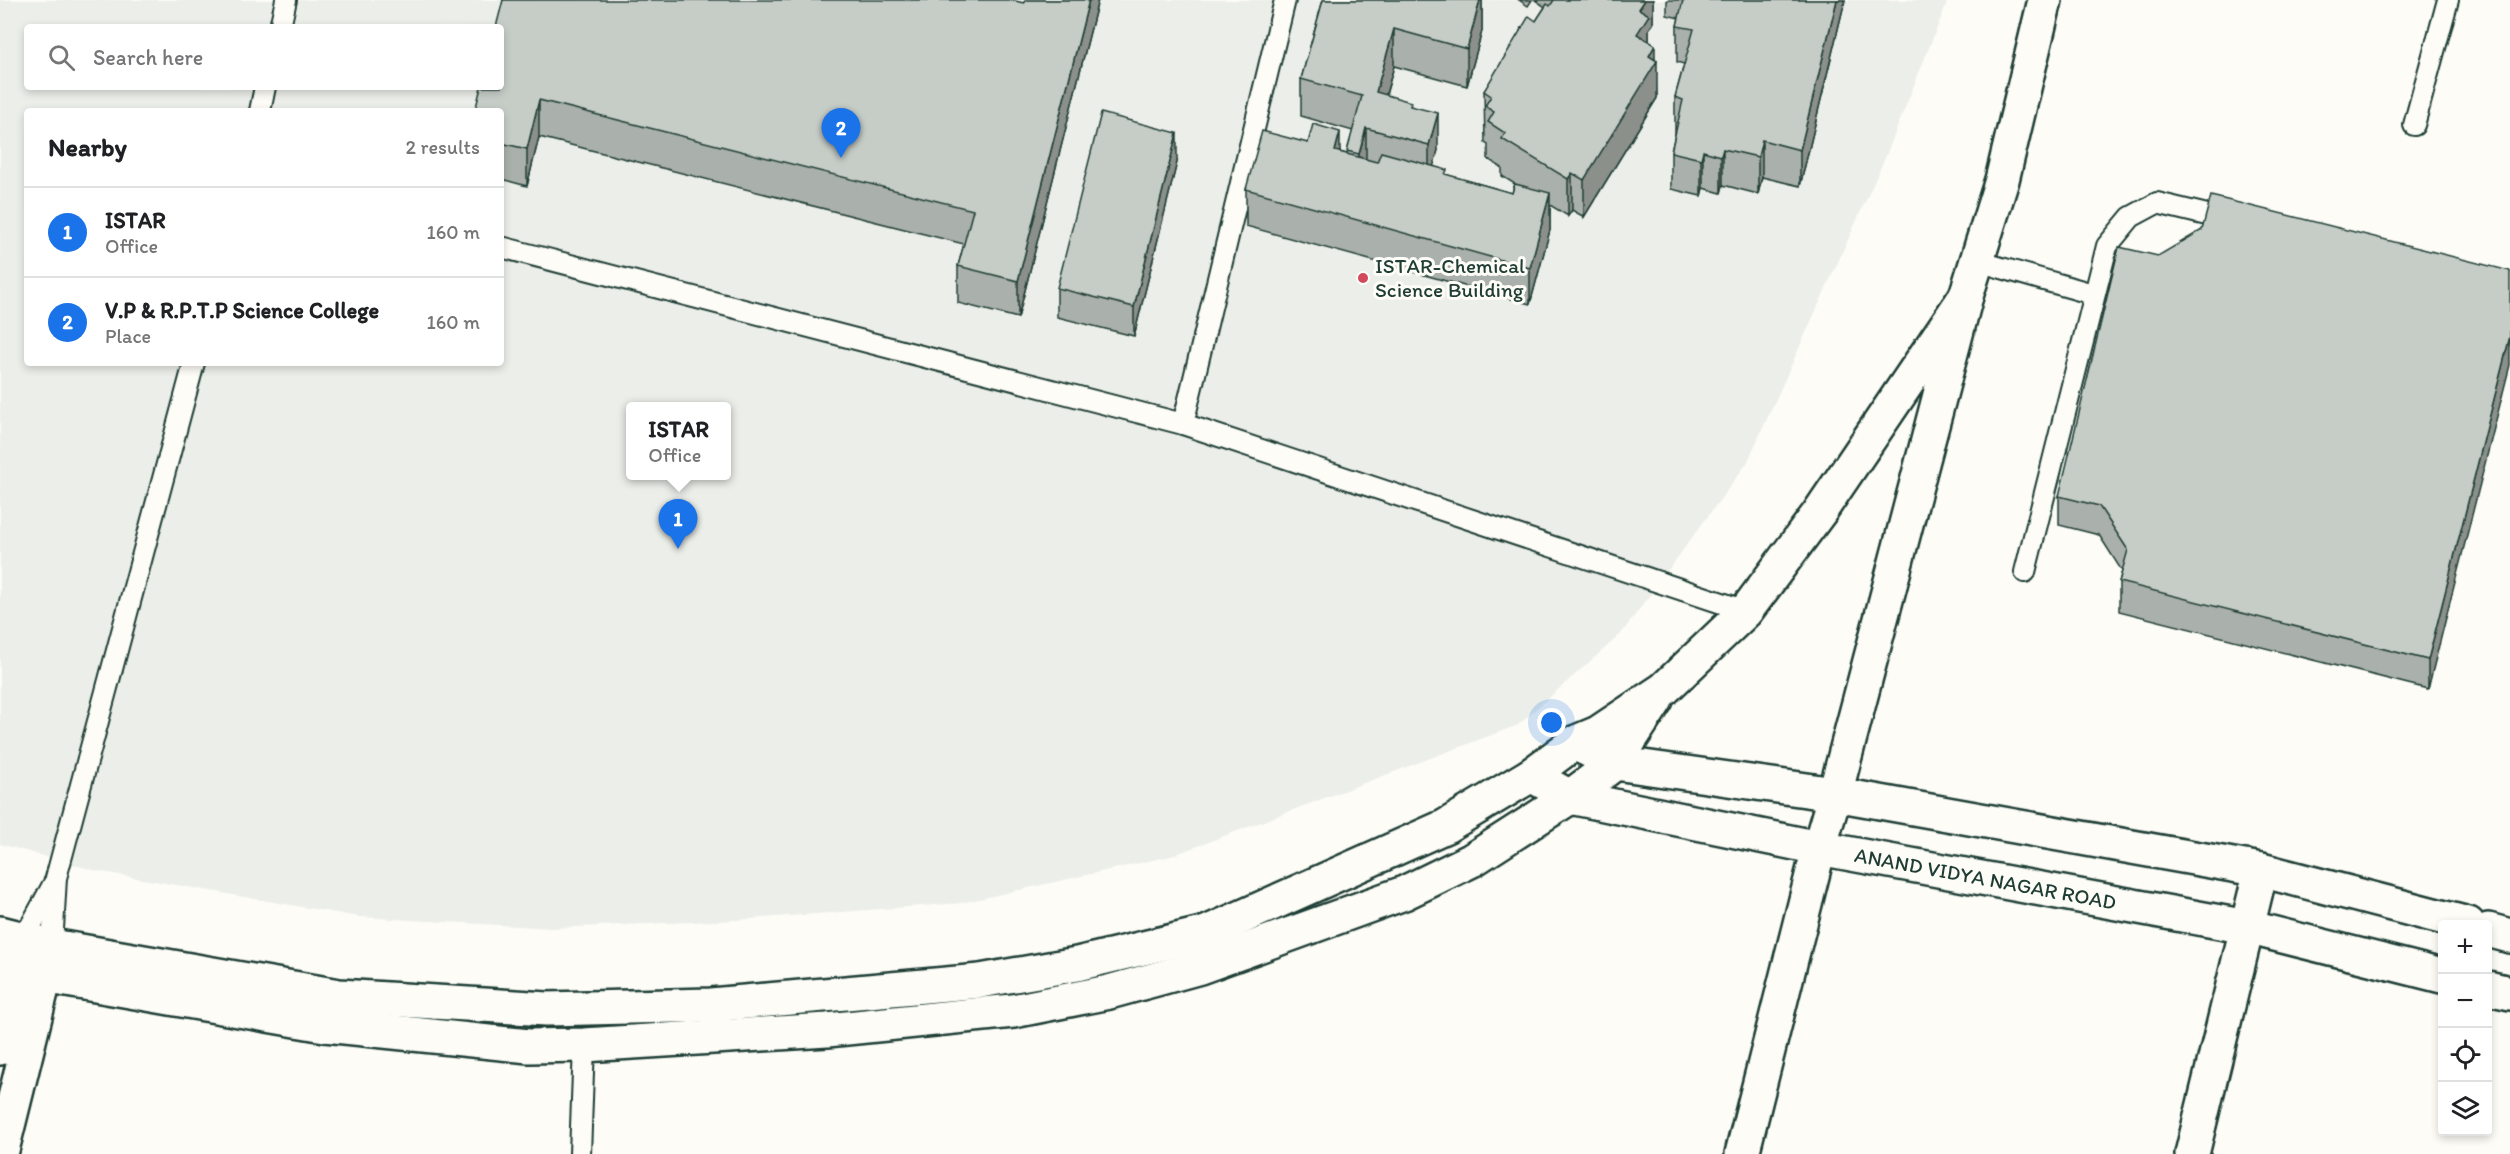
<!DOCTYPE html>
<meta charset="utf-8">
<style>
:root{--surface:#fff;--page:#f2f2f2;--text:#202124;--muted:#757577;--line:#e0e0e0;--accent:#1a73e8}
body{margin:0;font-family:Itim,sans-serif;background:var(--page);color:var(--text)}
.controls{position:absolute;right:18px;bottom:18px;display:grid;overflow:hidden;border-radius:6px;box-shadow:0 3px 9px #0003}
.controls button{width:54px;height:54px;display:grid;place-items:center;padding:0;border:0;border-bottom:2px solid var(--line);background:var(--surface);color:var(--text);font:30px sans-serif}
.you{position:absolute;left:1552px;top:723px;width:21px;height:21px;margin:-15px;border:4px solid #fff;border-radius:50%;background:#1a73e8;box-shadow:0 0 0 9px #1a73e833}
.badge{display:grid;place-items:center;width:39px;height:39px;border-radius:50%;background:var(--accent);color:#fff;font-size:20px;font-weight:700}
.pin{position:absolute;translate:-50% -50px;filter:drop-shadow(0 2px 3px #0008)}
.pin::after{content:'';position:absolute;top:32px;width:21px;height:18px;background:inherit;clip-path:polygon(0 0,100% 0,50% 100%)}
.popup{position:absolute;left:626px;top:402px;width:105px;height:78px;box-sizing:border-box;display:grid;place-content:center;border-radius:6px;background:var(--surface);filter:drop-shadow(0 2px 4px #0005);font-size:20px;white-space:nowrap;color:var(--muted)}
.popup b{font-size:22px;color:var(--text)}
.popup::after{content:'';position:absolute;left:50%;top:100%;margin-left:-12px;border:12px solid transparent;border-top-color:var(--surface)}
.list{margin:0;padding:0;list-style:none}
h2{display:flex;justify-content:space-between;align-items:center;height:78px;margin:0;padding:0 24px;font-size:26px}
h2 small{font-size:20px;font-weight:400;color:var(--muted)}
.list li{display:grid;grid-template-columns:39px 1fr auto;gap:18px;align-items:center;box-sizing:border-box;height:90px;padding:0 24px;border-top:2px solid var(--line)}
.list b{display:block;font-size:22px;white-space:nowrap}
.list p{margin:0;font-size:20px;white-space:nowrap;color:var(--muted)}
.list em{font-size:20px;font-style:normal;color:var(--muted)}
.icon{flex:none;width:33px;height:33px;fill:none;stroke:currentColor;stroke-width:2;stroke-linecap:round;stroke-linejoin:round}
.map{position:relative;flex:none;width:2510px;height:1154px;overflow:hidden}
.search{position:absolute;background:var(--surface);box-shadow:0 3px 9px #0003;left:24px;top:24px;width:480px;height:66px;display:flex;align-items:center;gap:15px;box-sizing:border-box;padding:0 21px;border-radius:6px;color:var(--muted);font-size:22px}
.panel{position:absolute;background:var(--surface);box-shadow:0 3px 9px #0003;left:24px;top:108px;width:480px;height:258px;border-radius:6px}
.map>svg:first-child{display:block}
</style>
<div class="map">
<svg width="2510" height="1154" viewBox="0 0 2510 1154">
<rect width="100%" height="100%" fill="#fdfcf7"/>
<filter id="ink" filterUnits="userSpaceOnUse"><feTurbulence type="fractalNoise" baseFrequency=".0167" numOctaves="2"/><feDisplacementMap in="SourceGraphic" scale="12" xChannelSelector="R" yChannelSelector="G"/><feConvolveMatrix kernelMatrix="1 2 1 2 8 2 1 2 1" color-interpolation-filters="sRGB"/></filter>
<g filter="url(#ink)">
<path fill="#eceee9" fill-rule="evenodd" d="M 0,0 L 1948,0 L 1885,158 L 1747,463 L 1621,634 L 1518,725 L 1171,856 L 961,903 L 735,920 L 553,928 L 359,917 L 97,871 L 0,844 ZM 27,27 L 501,27 L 501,87 L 27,87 ZM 27,111 L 501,111 L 501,363 L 27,363 ZM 630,406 L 726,406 L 726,476 L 630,476 Z"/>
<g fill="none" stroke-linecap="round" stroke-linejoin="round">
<defs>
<g id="service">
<path d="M 280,27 L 286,0"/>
<path d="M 260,111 L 265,87"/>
<path d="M 2414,125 L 2448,0"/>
<path d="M 501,247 L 1183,424 L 1285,0"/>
<path d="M 1977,261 L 2093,294"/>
<path d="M 1183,424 L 1746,611"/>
<path d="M 2025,572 L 2107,246 L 2131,217 L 2157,203 L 2232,221"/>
<path d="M 23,940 L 54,883"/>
<path d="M 52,946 L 56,878 L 194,363"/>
<path d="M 580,1154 L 584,1045"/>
</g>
<path id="minor" d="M 2192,1154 L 2261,870"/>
<g id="tertiary">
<path d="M 0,1048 L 19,970 L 23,942"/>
<path d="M 1,1154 L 52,948"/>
</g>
<g id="secondary">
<path d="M 1574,743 L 1615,763 L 1835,794 L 2261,870 L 2468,924"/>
<path id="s1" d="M 1531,775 L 1570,797 L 1819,848 L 2247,927 L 2442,976"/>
<path d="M 2488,930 L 2510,936"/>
<path d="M 2488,988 L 2510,993"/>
</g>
<g id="primary">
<path d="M 0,933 L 52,946 L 339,996 L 547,1009 L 711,1005 L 980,981 L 1077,964 L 1206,933 L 1446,826 L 1531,775 L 1574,743 L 1598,733 L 1664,689 L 1746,611 L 1819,513 L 1966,296"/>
<path d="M 0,965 L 44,976 L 325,1025 L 529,1046 L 584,1045 L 827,1030 L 1013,1011 L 1109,992 L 1200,967 L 1404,893 L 1472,860 L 1570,797 L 1615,763 L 1656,700"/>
<path d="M 1742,1154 L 1819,848 L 1835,794 L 1966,296 L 2002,180 L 2045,0"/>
</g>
</defs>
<use href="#service" stroke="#1f3d34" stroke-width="24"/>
<use href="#minor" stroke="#1f3d34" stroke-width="38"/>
<use href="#tertiary" stroke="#1f3d34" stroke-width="38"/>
<use href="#secondary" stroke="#1f3d34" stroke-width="38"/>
<use href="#primary" stroke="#1f3d34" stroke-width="38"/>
<use href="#service" stroke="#fdfcf7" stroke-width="20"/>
<use href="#minor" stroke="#fdfcf7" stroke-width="33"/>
<use href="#tertiary" stroke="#fdfcf7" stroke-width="33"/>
<use href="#secondary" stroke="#fdfcf7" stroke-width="33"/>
<use href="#primary" stroke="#fdfcf7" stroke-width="33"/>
</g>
<g fill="#aab0ab" stroke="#1f3d34" stroke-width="1.5">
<path d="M 503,0 L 1024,3 L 1025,0 L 1098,0 L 1018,318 L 958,303 L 958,266 L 964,244 L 539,137 L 527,186 L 501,179 Z"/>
<path d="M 1323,0 L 1482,0 L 1482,31 L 1467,86 L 1394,66 L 1386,95 L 1411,106 L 1438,150 L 1433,166 L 1447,175 L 1512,193 L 1515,184 L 1502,176 L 1502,168 L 1488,159 L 1488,145 L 1485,143 L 1484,91 L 1536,21 L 1545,7 L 1535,0 L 1653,0 L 1653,24 L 1649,29 L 1649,41 L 1655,60 L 1657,98 L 1584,217 L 1572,210 L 1568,216 L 1550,205 L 1550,230 L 1530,304 L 1246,226 L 1246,189 L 1340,152 L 1347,154 L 1353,131 L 1301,116 L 1301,79 Z"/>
<path d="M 1519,0 L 1532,0 L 1528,6 Z"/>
<path d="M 1667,0 L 1845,0 L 1800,186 L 1762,177 L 1758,194 L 1723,185 L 1721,193 L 1703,188 L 1701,196 L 1671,189 L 1671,152 L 1675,134 L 1675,97 L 1684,64 L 1677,62 L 1677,26 L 1679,18 L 1667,15 Z"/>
<path d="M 1177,162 L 1134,336 L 1057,317 L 1057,288 Z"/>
<path d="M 2158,256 L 2510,271 L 2428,689 L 2119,611 L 2119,582 L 2122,571 L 2099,535 L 2059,525 L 2059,496 Z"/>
</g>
<g fill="#8b908b" stroke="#1f3d34" stroke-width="1.5">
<path d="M 1089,0 L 1098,0 L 1018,318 L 1018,281 Z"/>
<path d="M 1480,0 L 1482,0 L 1482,31 L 1467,86 L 1467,49 Z"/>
<path d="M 1645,0 L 1653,0 L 1653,24 L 1649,29 L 1649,52 L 1637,34 L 1639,9 Z"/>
<path d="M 1837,0 L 1845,0 L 1800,186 L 1800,150 Z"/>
<path d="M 1394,29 L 1394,66 L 1376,129 L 1376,92 Z"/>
<path d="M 1655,45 L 1655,64 L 1657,61 L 1657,98 L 1584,217 L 1584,180 Z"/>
<path d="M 539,100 L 539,137 L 527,186 L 527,149 Z"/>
<path d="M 1438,113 L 1438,150 L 1429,182 L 1429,145 Z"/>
<path d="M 1366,128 L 1366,165 L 1359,191 L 1359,154 Z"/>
<path d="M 1340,132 L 1340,168 L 1335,151 Z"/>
<path d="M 1177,133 L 1177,162 L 1134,336 L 1134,307 Z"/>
<path d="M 1762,140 L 1762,177 L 1758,194 L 1758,157 Z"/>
<path d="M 1723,149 L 1723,185 L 1721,193 L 1721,156 Z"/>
<path d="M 1703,151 L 1703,188 L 1701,196 L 1701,159 Z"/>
<path d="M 1572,173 L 1572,210 L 1568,216 L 1568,179 Z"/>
<path d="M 1550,193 L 1550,230 L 1530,304 L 1530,268 Z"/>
<path d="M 2510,336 L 2510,365 L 2428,689 L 2428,660 Z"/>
</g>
<g fill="#c6cdc7" stroke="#1f3d34" stroke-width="1.5">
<path d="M 503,0 L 1011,0 L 1024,3 L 1025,0 L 1089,0 L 1018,281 L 958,266 L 973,210 L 539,100 L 527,149 L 501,143 L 501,111 L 475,111 L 481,87 L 501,87 L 501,27 L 496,27 Z"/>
<path d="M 1323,0 L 1480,0 L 1467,49 L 1394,29 L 1376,92 L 1411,102 L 1410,106 L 1438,113 L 1429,145 L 1366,128 L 1359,154 L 1347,151 L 1362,96 L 1301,79 Z"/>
<path d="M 1554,0 L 1645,0 L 1639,9 L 1649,15 L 1637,34 L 1655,45 L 1649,56 L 1657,61 L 1584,180 L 1572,173 L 1568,179 L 1502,139 L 1505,133 L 1488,122 L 1494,112 L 1485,106 L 1491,96 L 1484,91 L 1529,16 L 1536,21 L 1547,4 L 1550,6 Z"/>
<path d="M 1683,0 L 1837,0 L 1800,150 L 1762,140 L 1758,157 L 1723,149 L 1721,156 L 1703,151 L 1701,159 L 1671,152 L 1683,100 L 1675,97 L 1694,29 L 1677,26 Z"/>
<path d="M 1101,113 L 1177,133 L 1134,307 L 1057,288 Z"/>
<path d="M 1313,124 L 1340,132 L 1335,151 L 1377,162 L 1381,152 L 1447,170 L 1445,174 L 1512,193 L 1515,184 L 1550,193 L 1530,268 L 1246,189 L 1262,131 L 1308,143 Z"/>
<path d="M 2211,196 L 2510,271 L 2510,336 L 2428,660 L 2119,582 L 2128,550 L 2099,506 L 2059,496 L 2119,247 L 2158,256 L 2202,230 Z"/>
</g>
</g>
<circle fill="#d1495b" stroke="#fdfcf7" stroke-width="2" cx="1363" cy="278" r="6"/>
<g text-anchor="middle" stroke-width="6" stroke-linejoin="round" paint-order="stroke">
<g font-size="21" fill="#1f3d34" stroke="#fdfcf7" text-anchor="start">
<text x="1375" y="273">ISTAR-Chemical<tspan x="1375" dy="24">Science Building</tspan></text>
</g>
<g font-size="21" fill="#1f3d34" stroke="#fdfcf7">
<text dy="7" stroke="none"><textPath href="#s1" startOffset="468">ANAND VIDYA NAGAR ROAD</textPath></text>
</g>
</g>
</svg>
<div class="controls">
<button>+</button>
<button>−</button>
<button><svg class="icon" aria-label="locate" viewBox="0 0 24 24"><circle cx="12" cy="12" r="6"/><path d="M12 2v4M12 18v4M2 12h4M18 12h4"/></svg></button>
<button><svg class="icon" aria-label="layers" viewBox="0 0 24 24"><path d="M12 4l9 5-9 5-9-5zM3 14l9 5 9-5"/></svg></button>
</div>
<div class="you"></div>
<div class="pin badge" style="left:678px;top:549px">1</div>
<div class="popup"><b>ISTAR</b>Office</div>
<div class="pin badge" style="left:841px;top:158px">2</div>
<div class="search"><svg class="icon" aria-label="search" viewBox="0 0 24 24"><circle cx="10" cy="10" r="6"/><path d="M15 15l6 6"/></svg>Search here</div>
<section class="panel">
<h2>Nearby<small>2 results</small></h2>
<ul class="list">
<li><span class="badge">1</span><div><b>ISTAR</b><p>Office</p></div><em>160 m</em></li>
<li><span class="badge">2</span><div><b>V.P &amp; R.P.T.P Science College</b><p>Place</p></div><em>160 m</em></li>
</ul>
</section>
</div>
